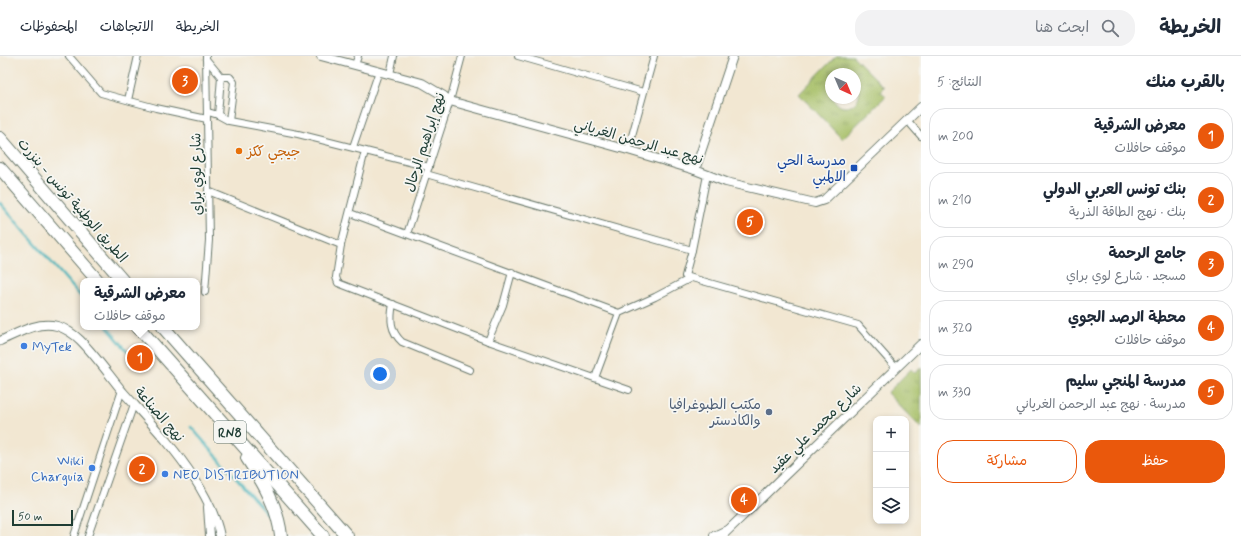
<!DOCTYPE html>
<html lang="ar">
<meta charset="utf-8">
<style>
:root{--surface:#fff;--page:#f2f2f3;--text:#1f2937;--muted:#747a83;--line:#e0e1e3;--accent:#ea580c}
body{margin:0;font-family:Mynerve,"Playpen Sans Arabic",sans-serif;background:var(--page);color:var(--text);direction:rtl}
.controls{position:absolute;right:12px;bottom:12px;display:grid;overflow:hidden;border-radius:8px;box-shadow:0 2px 6px #0003}
.controls button{width:36px;height:36px;display:grid;place-items:center;padding:0;border:0;border-bottom:1px solid var(--line);background:var(--surface);color:var(--text);font:20px sans-serif}
.compass{position:absolute;left:825px;top:12px;width:36px;height:36px;border-radius:50%;background:var(--surface);box-shadow:0 2px 6px #0003;rotate:136deg}
.scale{position:absolute;left:12px;bottom:10px;width:61px;box-sizing:border-box;padding-left:4px;border:2px solid #1f3d34;border-top:0;font-size:11px;line-height:14px;white-space:nowrap;color:#1f3d34;-webkit-text-stroke:3px #f6f6f2;paint-order:stroke}
.you{position:absolute;left:380px;top:318px;width:14px;height:14px;margin:-10px;border:3px solid #fff;border-radius:50%;background:#1a73e8;box-shadow:0 0 0 6px #1a73e833}
.badge{display:grid;place-items:center;width:26px;height:26px;border-radius:50%;background:var(--accent);color:#fff;font-size:13px;font-weight:700}
.pin{position:absolute;translate:-50% -50%;border:2px solid #fff;box-shadow:0 1px 4px #0006}
.popup{position:absolute;left:80px;top:222px;width:120px;height:52px;box-sizing:border-box;display:grid;place-content:center;border-radius:8px;background:var(--surface);filter:drop-shadow(0 1px 3px #0005);font-size:13px;white-space:nowrap;color:var(--muted)}
.popup b{font-size:15px;color:var(--text)}
.popup::after{content:'';position:absolute;left:50%;top:100%;margin-left:-8px;border:8px solid transparent;border-top-color:var(--surface)}
.list{margin:0;padding:0;list-style:none}
h2{display:flex;justify-content:space-between;align-items:center;height:52px;margin:0;padding:0 16px;font-size:17px}
h2 small{font-size:13px;font-weight:400;color:var(--muted)}
.list li{display:grid;grid-template-columns:26px 1fr auto;gap:12px;align-items:center;box-sizing:border-box;height:56px;margin:0 8px 8px;padding:0 8px;border:1px solid var(--line);border-radius:16px}
.list b{display:block;font-size:15px;white-space:nowrap}
.list p{margin:0;font-size:13px;white-space:nowrap;color:var(--muted)}
.list em{font-size:13px;font-style:normal;color:var(--muted)}
.actions{display:flex;gap:8px;padding:12px 16px}
.actions a{flex:1;padding:9px 0;border:1px solid var(--accent);border-radius:16px;text-align:center;font-size:14px;color:var(--accent)}
.actions .main{background:var(--accent);color:#fff}
.icon{flex:none;width:22px;height:22px;fill:none;stroke:currentColor;stroke-width:2;stroke-linecap:round;stroke-linejoin:round}
.map{position:relative;flex:none;width:921px;height:480px;overflow:hidden;direction:ltr}
header{display:flex;align-items:center;gap:24px;box-sizing:border-box;height:56px;padding:0 20px;background:var(--surface);border-bottom:1px solid var(--line)}
header strong{font-size:19px}
nav{display:flex;gap:22px;margin-inline-start:auto;font-size:14px}
.search{width:280px;height:36px;background:var(--page);display:flex;align-items:center;gap:10px;box-sizing:border-box;padding:0 14px;border-radius:16px;color:var(--muted);font-size:15px}
main{display:flex}
aside{flex:1;background:var(--surface)}
.map>svg:first-child{display:block}
</style>
<header>
<strong>الخريطة</strong>
<div class="search"><svg class="icon" aria-label="search" viewBox="0 0 24 24"><circle cx="10" cy="10" r="6"/><path d="M15 15l6 6"/></svg>ابحث هنا</div>
<nav><a>الخريطة</a><a>الاتجاهات</a><a>المحفوظات</a></nav>
</header>
<main>
<aside>
<h2>بالقرب منك<small>النتائج: 5</small></h2>
<ul class="list">
<li><span class="badge">1</span><div><b>معرض الشرقية</b><p>موقف حافلات</p></div><em>200 m</em></li>
<li><span class="badge">2</span><div><b>بنك تونس العربي الدولي</b><p>بنك · نهج الطاقة الذرية</p></div><em>210 m</em></li>
<li><span class="badge">3</span><div><b>جامع الرحمة</b><p>مسجد · شارع لوي براي</p></div><em>290 m</em></li>
<li><span class="badge">4</span><div><b>محطة الرصد الجوي</b><p>موقف حافلات</p></div><em>320 m</em></li>
<li><span class="badge">5</span><div><b>مدرسة المنجي سليم</b><p>مدرسة · نهج عبد الرحمن الغرياني</p></div><em>330 m</em></li>
</ul>
<div class="actions"><a class="main">حفظ</a><a>مشاركة</a></div>
</aside>
<div class="map">
<svg width="921" height="480" viewBox="0 0 921 480">
<defs>
<pattern id="grass-tufts" width="24" height="20" patternUnits="userSpaceOnUse"><rect width="24" height="20" fill="#a5be64"/><path d="M3 7l-1-3M5 7V3M7 7l1-3M15 17l-1-3M17 17v-4M19 17l1-3" fill="none" stroke="#869c53"/></pattern>
</defs>
<rect width="100%" height="100%" fill="#f6f6f2"/>
<filter id="ink" filterUnits="userSpaceOnUse"><feTurbulence type="fractalNoise" baseFrequency=".025" numOctaves="2"/><feDisplacementMap in="SourceGraphic" scale="8" xChannelSelector="R" yChannelSelector="G"/><feConvolveMatrix kernelMatrix="1 2 1 2 8 2 1 2 1" color-interpolation-filters="sRGB"/></filter>
<filter id="wash" filterUnits="userSpaceOnUse"><feTurbulence type="fractalNoise" baseFrequency=".012" numOctaves="4" result="noise"/><feDisplacementMap in="SourceGraphic" scale="16" xChannelSelector="R" yChannelSelector="G"/><feGaussianBlur stdDeviation="0.9" result="paint"/><feColorMatrix in="noise" values="0 0 0 0 0 0 0 0 0 0 0 0 0 0 0 0 0 1.4 0 .05"/><feComposite in="paint" operator="in"/></filter>
<g filter="url(#wash)">
<rect width="100%" height="100%" fill="#f2e7d2"/>
<g fill="url(#grass-tufts)" stroke="#627e4c" fill-rule="evenodd">
<path d="M 836,0 L 853,0 L 884,31 L 880,35 L 886,40 L 842,83 L 799,38 ZM 831,18 L 855,18 C 855,21 854,25 855,28 C 856,30 858,31 858,33 C 862,42 854,51 845,51 C 839,51 836,47 833,42 L 831,42 Z"/>
<path d="M 921,312 L 921,372 L 887,337 L 911,313 L 915,317 Z"/>
</g>
<g fill="none" stroke-linecap="round" stroke-linejoin="round">
<g stroke="#44b4bb" stroke-width="2.5">
<path d="M 0,147 L 83,243"/>
<path d="M 107,271 L 141,311"/>
<path d="M 191,371 L 270,461"/>
</g>
</g>
</g>
<g filter="url(#ink)">
<g fill="none" stroke-linecap="round" stroke-linejoin="round">
<defs>
<g id="minor">
<path d="M 69,0 L 101,37 L 156,52 L 207,63"/>
<path d="M 518,0 L 643,36"/>
<path d="M 206,3 L 221,21 L 230,21 L 234,26 L 229,65"/>
<path d="M 355,9 L 358,0"/>
<path d="M 390,18 L 394,0"/>
<path d="M 128,44 L 138,0"/>
<path d="M 208,56 L 218,59 L 229,65 L 298,78 L 429,111"/>
<path d="M 218,59 L 221,21"/>
<path d="M 907,64 L 921,80"/>
<path d="M 353,91 L 379,15"/>
<path d="M 628,94 L 654,0"/>
<path d="M 365,95 L 341,189 L 336,221 L 338,227 L 488,285 L 629,334"/>
<path d="M 426,118 L 692,194"/>
<path d="M 707,119 L 692,194 L 685,220 L 858,269 L 896,312"/>
<path d="M 208,135 L 341,189"/>
<path d="M 350,157 L 619,257"/>
<path d="M 407,178 L 450,45 L 462,0"/>
<path d="M 205,236 L 209,184 L 206,0"/>
<path d="M 393,248 C 390,263 390,275 402,286 L 470,314"/>
<path d="M 488,285 L 503,249 L 512,216"/>
<path d="M 595,322 L 619,257 L 655,241 L 691,222"/>
<path d="M 74,480 L 122,334"/>
<path d="M 88,480 L 134,348"/>
</g>
<g id="tertiary">
<path d="M 321,0 L 422,27 L 444,40 L 450,45 L 628,94 L 695,114 L 726,126 L 815,147 L 824,144 L 921,51"/>
<path d="M 695,114 L 733,0"/>
<path d="M 0,285 C 18,277 37,265 57,270 C 65,272 75,279 80,284 C 96,300 109,319 123,336 C 148,364 174,391 194,422 C 205,439 216,460 220,480"/>
<path d="M 208,451 L 210,480"/>
<path d="M 714,480 L 727,474"/>
<path d="M 722,480 L 921,288"/>
</g>
<g id="motorway">
<path d="M 0,82 L 123,225"/>
<path d="M 0,112 L 98,225"/>
<path d="M 138,271 L 323,480"/>
<path d="M 163,271 L 347,480"/>
<path d="M 247,402 C 263,426 278,451 281,480"/>
</g>
</defs>
<use href="#minor" stroke="#69786b" stroke-width="8"/>
<use href="#tertiary" stroke="#69786b" stroke-width="10"/>
<use href="#motorway" stroke="#69786b" stroke-width="14"/>
<use href="#minor" stroke="#fff" stroke-width="6"/>
<use href="#tertiary" stroke="#fff" stroke-width="8"/>
<use href="#motorway" stroke="#fff" stroke-width="12"/>
</g>
</g>
<circle fill="#e8710a" stroke="#f6f6f2" stroke-width="1.5" cx="239" cy="95" r="4"/>
<rect fill="#1a4fb4" stroke="#f6f6f2" stroke-width="1.5" x="850" y="108" width="8" height="8" rx="2"/>
<g fill="#3f7fe0" stroke="#f6f6f2" stroke-width="1.5">
<circle cx="24" cy="290" r="4"/>
<circle cx="92" cy="412" r="4"/>
<circle cx="165" cy="418" r="4"/>
</g>
<circle fill="#5c6f8a" stroke="#f6f6f2" stroke-width="1.5" cx="769" cy="356" r="4"/>
<g text-anchor="middle" stroke-width="3.5" stroke-linejoin="round" paint-order="stroke">
<rect fill="#f6f6f2" stroke="#60746d" stroke-width="1" x="214" y="365" width="32" height="22" rx="3"/>
<g font-size="13" font-weight="bold" fill="#1f3d34">
<text x="230" y="381">RN8</text>
</g>
<g font-size="14" fill="#1f3d34" stroke="#f6f6f2">
<text transform="translate(639 85) rotate(16)" y="5">نهج عبد الرحمن الغرياني</text>
<text transform="translate(424 86) rotate(-72)" y="5">نهج إبراهيم الرحال</text>
<text transform="translate(196 118) rotate(-91)" y="5">شارع لوي براي</text>
<text transform="translate(73 144) rotate(49)" y="5">الطريق الوطنية تونس - بنزرت</text>
<text transform="translate(160 358) rotate(49)" y="5">نهج الصناعة</text>
<text transform="translate(815 372) rotate(-44)" y="5">شارع محمد علي عقيد</text>
</g>
<g font-size="14" fill="#c56008" stroke="#f6f6f2" text-anchor="start">
<text x="247" y="100">جيجي ككز</text>
</g>
<g font-size="14" fill="#164399" stroke="#f6f6f2" text-anchor="end">
<text x="846" y="109">مدرسة الحي<tspan x="846" dy="16">الالمبي</tspan></text>
</g>
<g font-size="14" fill="#366cbe" stroke="#f6f6f2" text-anchor="start">
<text x="32" y="295">MyTek</text>
<text x="84" y="409" text-anchor="end">Wiki<tspan x="84" dy="16">Charguia</tspan></text>
<text x="173" y="423">NEO DISTRIBUTION</text>
</g>
<g font-size="14" fill="#4e5e75" stroke="#f6f6f2" text-anchor="end">
<text x="761" y="353">مكتب الطبوغرافيا<tspan x="761" dy="16">والكادستر</tspan></text>
</g>
</g>
</svg>
<div class="controls">
<button>+</button>
<button>−</button>
<button><svg class="icon" aria-label="layers" viewBox="0 0 24 24"><path d="M12 4l9 5-9 5-9-5zM3 14l9 5 9-5"/></svg></button>
</div>
<svg class="compass" viewBox="-18 -18 36 36"><path d="M0-13l5 13h-10z" fill="#e53935"/><path d="M0 13l5-13h-10z" fill="#747a83"/></svg>
<div class="scale">50 m</div>
<div class="you"></div>
<div class="pin badge" style="left:140px;top:302px">1</div>
<div class="popup"><b>معرض الشرقية</b>موقف حافلات</div>
<div class="pin badge" style="left:142px;top:413px">2</div>
<div class="pin badge" style="left:185px;top:25px">3</div>
<div class="pin badge" style="left:744px;top:444px">4</div>
<div class="pin badge" style="left:750px;top:166px">5</div>
</div>
</main>
